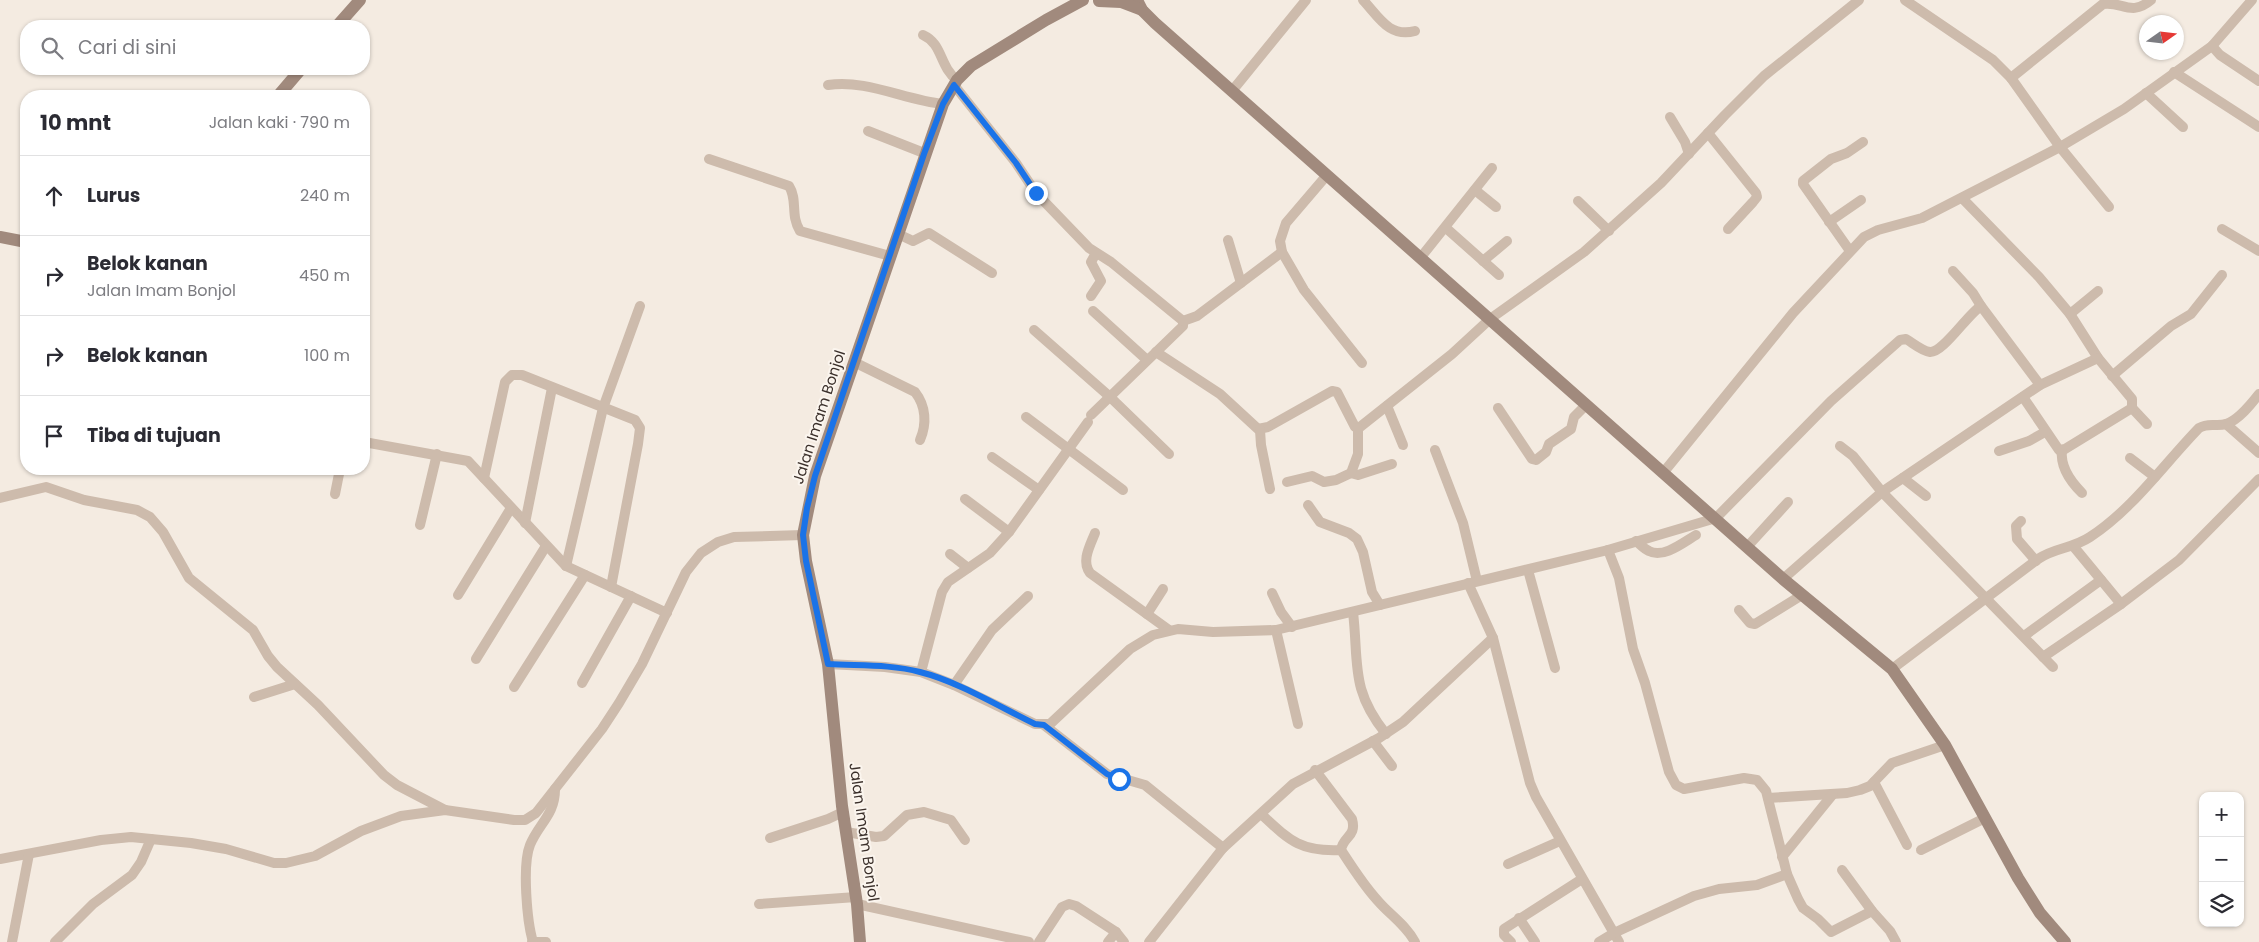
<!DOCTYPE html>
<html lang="id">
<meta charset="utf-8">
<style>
:root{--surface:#fff;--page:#f2f2f3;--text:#2b2b33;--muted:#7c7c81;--line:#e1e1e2}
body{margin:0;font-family:Poppins,sans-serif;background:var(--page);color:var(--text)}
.controls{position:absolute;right:15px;bottom:15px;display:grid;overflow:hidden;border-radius:10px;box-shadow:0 1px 4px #0004}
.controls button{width:45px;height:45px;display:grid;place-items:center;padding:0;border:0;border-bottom:1px solid var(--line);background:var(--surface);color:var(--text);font:25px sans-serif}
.compass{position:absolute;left:2139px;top:15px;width:45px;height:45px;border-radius:50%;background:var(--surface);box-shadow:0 1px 4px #0004;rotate:76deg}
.stop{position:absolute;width:15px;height:15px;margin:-11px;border:4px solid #1a73e8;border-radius:50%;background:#fff}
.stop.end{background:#1a73e8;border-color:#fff;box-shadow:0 1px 5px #0008}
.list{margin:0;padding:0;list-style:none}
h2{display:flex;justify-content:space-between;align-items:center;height:65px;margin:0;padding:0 20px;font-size:21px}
h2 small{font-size:16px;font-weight:400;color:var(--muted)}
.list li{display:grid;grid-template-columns:32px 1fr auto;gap:15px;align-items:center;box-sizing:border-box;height:80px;padding:0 20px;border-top:1px solid var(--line)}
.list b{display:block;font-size:19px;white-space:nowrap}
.list p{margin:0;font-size:16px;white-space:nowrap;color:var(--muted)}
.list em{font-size:16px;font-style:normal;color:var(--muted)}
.icon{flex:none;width:28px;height:28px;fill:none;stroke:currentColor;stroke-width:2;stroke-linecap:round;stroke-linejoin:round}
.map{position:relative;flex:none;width:2259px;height:942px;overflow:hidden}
.search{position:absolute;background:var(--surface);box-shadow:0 1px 4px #0004;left:20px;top:20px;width:350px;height:55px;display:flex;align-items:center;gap:12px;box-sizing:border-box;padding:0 18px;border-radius:20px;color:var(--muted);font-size:19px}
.panel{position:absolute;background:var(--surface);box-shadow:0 1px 4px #0004;left:20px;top:90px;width:350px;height:385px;border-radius:20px}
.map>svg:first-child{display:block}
</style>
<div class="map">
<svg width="2259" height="942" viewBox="0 0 2259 942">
<rect width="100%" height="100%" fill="#f4ebe1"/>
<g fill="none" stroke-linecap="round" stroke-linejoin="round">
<g stroke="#cdbbac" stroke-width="10">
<path d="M 1363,0 C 1379,17 1389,38 1415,31"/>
<path d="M 1905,0 L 1993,60 L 2011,78 L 2060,147 L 2109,207"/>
<path d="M 923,35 C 943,44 939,66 957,80"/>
<path d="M 2212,46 L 2220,55 L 2259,81"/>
<path d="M 2174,72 L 2259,127"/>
<path d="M 2011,78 L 2103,4 C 2122,1 2131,17 2151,0"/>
<path d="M 828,85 C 866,79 905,100 943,104"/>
<path d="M 954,85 L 1016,163 L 1036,193 L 1089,248 L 1111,262 L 1183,321 L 1183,326 L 1091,415"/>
<path d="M 1232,91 L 1306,0"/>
<path d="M 2146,93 L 2183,127"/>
<path d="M 1670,117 L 1685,142 L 1689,154"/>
<path d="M 868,131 L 924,153"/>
<path d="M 1708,133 L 1756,193 L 1757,197 L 1753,202 L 1728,229"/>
<path d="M 709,159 L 789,186 C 798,200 790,215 800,231 L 890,256"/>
<path d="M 1327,175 L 1286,223 L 1280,241 L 1282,252 L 1304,290 L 1362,363"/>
<path d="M 1475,190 L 1496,207"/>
<path d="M 1962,198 L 2039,277 L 2070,314 L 2098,358 L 2132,399 L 2132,408 L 2147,424"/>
<path d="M 1578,201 L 1609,231"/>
<path d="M 1829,222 L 1861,200"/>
<path d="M 1446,228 L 1499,275"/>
<path d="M 2222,229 L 2259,251"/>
<path d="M 898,234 L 913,241 L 929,233 L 992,273"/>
<path d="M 1228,240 L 1241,283"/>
<path d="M 1850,251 L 1803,184 L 1803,181 L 1831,159 L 1847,153 L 1863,142"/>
<path d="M 1421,257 L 1492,168"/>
<path d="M 1483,261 L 1507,241"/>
<path d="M 1953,271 L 1973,293 L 1981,306"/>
<path d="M 1091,296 L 1101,281 L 1091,262 L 1096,253"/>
<path d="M 1093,311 L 1147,360"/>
<path d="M 2070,314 L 2098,291"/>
<path d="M 1183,321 L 1197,316 L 1282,252"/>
<path d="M 1034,330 L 1109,396 L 1169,454"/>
<path d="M 1156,352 L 1220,394 L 1258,429 L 1268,427 L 1332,391 L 1337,392 L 1355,427 L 1360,427 L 1452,354 L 1490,319 L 1584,252 L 1661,183 L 1725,115 L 1764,76 L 1859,0"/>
<path d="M 854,362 L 915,392 C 926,406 927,424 920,440"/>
<path d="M 2112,376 L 2171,326 L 2191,314 L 2222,275"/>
<path d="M 2023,397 L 2059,450 L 2065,449 L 2132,408"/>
<path d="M 1387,406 L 1403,445"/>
<path d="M 1498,408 L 1532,459 L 1536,460 L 1546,452 L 1549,444 L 1571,429 L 1574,417 L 1586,405"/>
<path d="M 1026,417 L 1123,490"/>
<path d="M 2226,424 L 2259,453"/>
<path d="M 1260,430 L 1261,445 L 1270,489"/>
<path d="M 364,442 L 468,461 L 566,566 L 667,613"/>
<path d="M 1840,446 L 1853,456 L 1882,492 L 2053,667"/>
<path d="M 1435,450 L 1463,523 L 1477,581"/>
<path d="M 2062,450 C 2060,466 2071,482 2082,493"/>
<path d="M 1999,451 L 2029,441 L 2045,432"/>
<path d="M 992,457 L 1039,490"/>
<path d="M 2130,458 L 2155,477"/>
<path d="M 1351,473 L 1358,475 L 1392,464"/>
<path d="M 1663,473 L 1793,313 L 1864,237 L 1878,230 L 1922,218 L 2060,147 L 2124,109 L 2212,46 L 2252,0"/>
<path d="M 484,478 L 505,382 L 512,375 L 522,375 L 635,420 L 640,428 L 638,444 L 611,587"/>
<path d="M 1903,478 L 1926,496"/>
<path d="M 1287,482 L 1312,476 L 1324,482 L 1336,480 L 1351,473 L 1358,454 L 1358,428"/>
<path d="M 335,494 L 340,469"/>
<path d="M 0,498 L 46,487 L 84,500 L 137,510 L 150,517 L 163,532 L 189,578 L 253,630 L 268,656 L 277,667 L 318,705 L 384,775 L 397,785 L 445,810"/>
<path d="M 965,499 L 1009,532"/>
<path d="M 1308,505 L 1320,522 L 1349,533 L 1357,539 L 1363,552 L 1372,592 L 1380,605"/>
<path d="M 2021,521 L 2016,526 L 2017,539 L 2036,561"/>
<path d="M 525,523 L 552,388"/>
<path d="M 420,525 L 437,454"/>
<path d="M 1095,533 C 1090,546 1081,561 1090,573 L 1169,630"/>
<path d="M 1636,541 C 1640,544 1644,549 1649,551 C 1663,559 1684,542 1696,535"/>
<path d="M 1747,547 L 1788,502"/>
<path d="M 2074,547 L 2121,604 L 2179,560 L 2259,479"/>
<path d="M 1608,550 L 1619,578 L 1633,649 L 1645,683 L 1669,772 L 1676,785 L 1684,789 L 1744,778 L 1757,780 L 1766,791 L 1787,874 L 1798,899 L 1803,908 L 1818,919 L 1831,932 L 1872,911 L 1890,931 L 1896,942"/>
<path d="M 950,554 L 968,568"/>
<path d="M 566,566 L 603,408 L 640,306"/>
<path d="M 1528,570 L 1555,668"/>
<path d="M 1783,579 L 1882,492 L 2040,385 L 2098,358"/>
<path d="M 1468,583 L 1493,638 L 1530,783 L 1536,797 L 1619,942"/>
<path d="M 1272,593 L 1281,612 L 1292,627"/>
<path d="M 458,595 L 511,508"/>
<path d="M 1739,610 L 1750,623 L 1755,624 L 1802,595"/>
<path d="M 1353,612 C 1359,664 1350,689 1386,734"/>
<path d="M 1147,614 L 1163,589"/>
<path d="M 1276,630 L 1298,724"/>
<path d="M 2024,636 L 2101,580"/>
<path d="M 2043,657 L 2121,604"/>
<path d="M 476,659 L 546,546"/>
<path d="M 828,664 L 885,667 L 921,672 L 954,685 L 1035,724 L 1050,724 L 1130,649 L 1153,635 L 1178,629 L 1213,632 L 1276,630 L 1608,550 L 1716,518 L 1831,401 L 1900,340 L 1906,339 C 1913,343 1922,351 1930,352 C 1943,353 1967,315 1981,306 L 2040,385"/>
<path d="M 1892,669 L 2038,559 C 2056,547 2072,549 2090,537 C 2133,509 2164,464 2199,428 C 2209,422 2216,427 2226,424 C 2239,420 2252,403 2259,394"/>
<path d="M 921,672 L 942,592 L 948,582 L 990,553 L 1009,532 L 1088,422"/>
<path d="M 582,683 L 631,596"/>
<path d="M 954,685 L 992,630 L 1028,596"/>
<path d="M 514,687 L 585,575"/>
<path d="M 254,697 L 295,684"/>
<path d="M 1044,725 L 1107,774 L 1145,785 L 1223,848"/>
<path d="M 1373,741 L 1392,766"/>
<path d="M 1315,770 L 1352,819 C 1357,837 1343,836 1341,850"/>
<path d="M 1874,782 L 1907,845"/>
<path d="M 1768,798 L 1847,793 L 1860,790 L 1870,786 L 1892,763 L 1945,745"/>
<path d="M 1261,814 C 1289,840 1300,852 1341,850"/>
<path d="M 846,832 L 876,837 L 884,836 L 907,815 L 924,812 L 951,820 L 965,840"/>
<path d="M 770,838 L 828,819 L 843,812"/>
<path d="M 1341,850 C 1352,867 1364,886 1378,901 C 1390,915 1406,925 1415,942"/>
<path d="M 1921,850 L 1985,818"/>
<path d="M 1782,857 L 1833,794"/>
<path d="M 0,859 L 101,840 L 131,837 L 191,843 L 226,849 L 274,863 L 286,863 L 315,856 L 361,831 L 401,816 L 445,810 L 514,820 L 525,820 L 536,813 L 602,729 L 619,703 L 642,664 L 686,572 L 701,553 L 718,542 L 734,537 L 803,535"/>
<path d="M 1508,864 L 1560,841"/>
<path d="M 1842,870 L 1872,911"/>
<path d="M 759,904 L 856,897"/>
<path d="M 857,904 L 1029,942"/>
<path d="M 1519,918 L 1535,942"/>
<path d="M 12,942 L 29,854"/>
<path d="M 55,942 L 93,904 L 132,875 L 141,862 L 151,839"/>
<path d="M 532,942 L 546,942"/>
<path d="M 533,942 C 527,922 522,865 530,845 C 539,823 555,815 555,789"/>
<path d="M 1039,942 L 1062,907 L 1069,904 L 1076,906 L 1116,932 L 1124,942"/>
<path d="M 1108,942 L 1116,932"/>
<path d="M 1149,942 L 1223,848 L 1293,784 L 1379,738 L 1403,722 L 1493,638"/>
<path d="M 1511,942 L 1504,935 L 1504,929 L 1582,879"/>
<path d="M 1599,942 L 1614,933 L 1694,896 L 1719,889 L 1757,885 L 1787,874"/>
</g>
<g stroke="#a18a7d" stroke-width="12">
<path d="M 1137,0 L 1142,10 L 1155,23 L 1783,579 L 1892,669 L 1945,745 L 2018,878 L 2040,913 L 2065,942"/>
<path d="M 1099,1 L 1121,2 L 1142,10"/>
<path d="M 337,26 L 360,0"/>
<path d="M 278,96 L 301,69"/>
<path d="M 0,237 L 26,242"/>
<path d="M 860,942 L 857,904 L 842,806 L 828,664 L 806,561 L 803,535 L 815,476 L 943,104 L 957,80 L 971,66 L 1046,20 L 1083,0"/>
</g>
</g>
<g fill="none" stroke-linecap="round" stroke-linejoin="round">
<path stroke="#1a73e8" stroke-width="6" d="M 1036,193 L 1016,163 L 954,85 L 943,104 L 924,154 L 815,476 L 807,508 L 803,535 L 806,561 L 828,664 C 858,666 890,664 920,672 C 957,681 1000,707 1035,724 L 1044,725 L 1107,774 L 1119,779"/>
</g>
<g text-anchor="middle" stroke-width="4" stroke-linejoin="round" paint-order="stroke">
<g font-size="15" fill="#3b302b" stroke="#fbf5ee">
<text transform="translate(819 417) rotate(-72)" y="5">Jalan Imam Bonjol</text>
<text transform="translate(864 832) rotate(82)" y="5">Jalan Imam Bonjol</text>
</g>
</g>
</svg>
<div class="controls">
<button>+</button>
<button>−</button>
<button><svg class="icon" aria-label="layers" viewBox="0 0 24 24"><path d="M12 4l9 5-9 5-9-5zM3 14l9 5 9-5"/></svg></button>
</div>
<svg class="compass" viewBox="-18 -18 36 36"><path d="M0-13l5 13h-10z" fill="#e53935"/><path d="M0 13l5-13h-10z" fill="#7c7c81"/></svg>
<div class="stop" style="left:1119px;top:779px"></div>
<div class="stop end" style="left:1036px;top:193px"></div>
<div class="search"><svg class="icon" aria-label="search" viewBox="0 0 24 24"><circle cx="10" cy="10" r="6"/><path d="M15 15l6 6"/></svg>Cari di sini</div>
<section class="panel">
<h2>10 mnt<small>Jalan kaki · 790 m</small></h2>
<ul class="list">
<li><svg class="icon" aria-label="ahead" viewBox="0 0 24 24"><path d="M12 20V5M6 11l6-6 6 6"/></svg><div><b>Lurus</b></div><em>240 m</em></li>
<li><svg class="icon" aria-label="right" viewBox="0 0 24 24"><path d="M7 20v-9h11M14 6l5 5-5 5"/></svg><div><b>Belok kanan</b><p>Jalan Imam Bonjol</p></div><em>450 m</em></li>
<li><svg class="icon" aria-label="right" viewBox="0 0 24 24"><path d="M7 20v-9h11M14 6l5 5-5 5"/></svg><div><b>Belok kanan</b></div><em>100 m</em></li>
<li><svg class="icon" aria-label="arrive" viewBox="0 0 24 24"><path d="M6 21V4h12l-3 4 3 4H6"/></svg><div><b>Tiba di tujuan</b></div></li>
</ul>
</section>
</div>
